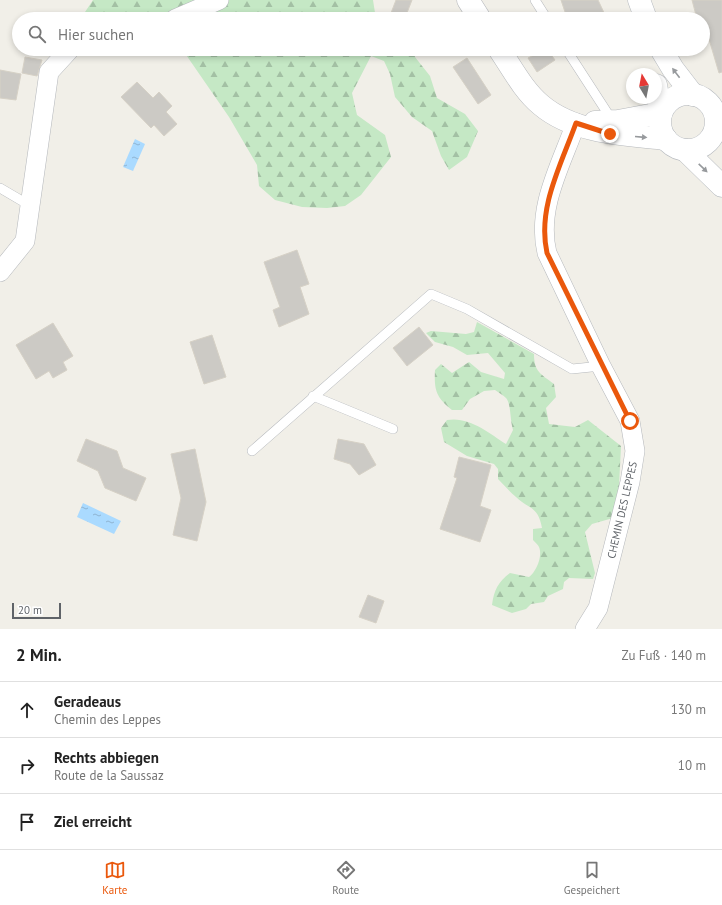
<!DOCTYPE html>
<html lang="de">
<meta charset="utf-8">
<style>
:root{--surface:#fff;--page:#f2f2f2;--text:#222;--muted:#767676;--line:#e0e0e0;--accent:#ea580c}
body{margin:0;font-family:"PT Sans",sans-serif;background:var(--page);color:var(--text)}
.compass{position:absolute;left:626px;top:68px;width:36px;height:36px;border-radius:50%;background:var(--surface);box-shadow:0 2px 6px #0003;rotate:350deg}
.scale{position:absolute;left:12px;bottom:10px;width:49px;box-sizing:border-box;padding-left:4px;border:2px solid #5f6368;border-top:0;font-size:11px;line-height:14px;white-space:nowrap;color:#5f6368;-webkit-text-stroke:3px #fff;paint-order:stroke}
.stop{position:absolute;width:12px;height:12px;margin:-9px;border:3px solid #ea580c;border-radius:50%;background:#fff}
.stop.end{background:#ea580c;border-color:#fff;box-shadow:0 1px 4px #0008}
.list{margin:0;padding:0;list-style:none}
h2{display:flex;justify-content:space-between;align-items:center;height:52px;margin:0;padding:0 16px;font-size:17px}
h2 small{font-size:13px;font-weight:400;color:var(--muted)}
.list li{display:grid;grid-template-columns:26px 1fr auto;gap:12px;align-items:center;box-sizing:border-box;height:56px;padding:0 16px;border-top:1px solid var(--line)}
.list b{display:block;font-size:15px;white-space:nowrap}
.list p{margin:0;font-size:13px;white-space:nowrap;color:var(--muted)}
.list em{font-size:13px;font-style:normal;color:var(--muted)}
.icon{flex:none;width:22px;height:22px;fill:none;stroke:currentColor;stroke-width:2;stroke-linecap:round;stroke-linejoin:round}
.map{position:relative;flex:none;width:722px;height:629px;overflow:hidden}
.search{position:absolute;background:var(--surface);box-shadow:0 2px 6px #0003;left:12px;right:12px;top:12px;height:44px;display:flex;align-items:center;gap:10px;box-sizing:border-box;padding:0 14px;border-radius:22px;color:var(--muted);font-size:15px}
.sheet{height:220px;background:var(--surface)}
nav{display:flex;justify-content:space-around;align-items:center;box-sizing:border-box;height:56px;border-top:1px solid var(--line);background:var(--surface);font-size:11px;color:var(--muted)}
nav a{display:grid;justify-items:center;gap:2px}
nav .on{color:var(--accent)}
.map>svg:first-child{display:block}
</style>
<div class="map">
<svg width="722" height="629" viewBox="0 0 722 629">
<defs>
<pattern id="forest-firs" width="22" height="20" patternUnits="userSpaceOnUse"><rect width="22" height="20" fill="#c5e8c5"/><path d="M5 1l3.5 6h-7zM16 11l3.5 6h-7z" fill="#a3c0a4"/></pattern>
<pattern id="water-ripples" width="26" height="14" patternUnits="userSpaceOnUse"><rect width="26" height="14" fill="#aadaff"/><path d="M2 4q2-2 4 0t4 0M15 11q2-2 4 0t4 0" fill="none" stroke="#8eb4d2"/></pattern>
</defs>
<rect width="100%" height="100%" fill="#f1efe8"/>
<g fill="url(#forest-firs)">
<path d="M 93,0 L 373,0 L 376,19 L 76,19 L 83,15 Z"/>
<path d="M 19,28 L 19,49 L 70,49 L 61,58 L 47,53 L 20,51 L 15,31 Z"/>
<path d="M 182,49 L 413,49 L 415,57 L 430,76 L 437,98 L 465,114 L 478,131 L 467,157 L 449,170 L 441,156 L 432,131 L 412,117 L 395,97 L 390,74 L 384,61 L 371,56 L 352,93 L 357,115 L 385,135 L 391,157 L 361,195 L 345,206 L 327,208 L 302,207 L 275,200 L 259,186 L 257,165 L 229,117 Z"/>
<path d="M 477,322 L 534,354 C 534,372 541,374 554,384 L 556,397 L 546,408 L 549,424 L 575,427 L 588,420 L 621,446 L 618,507 L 613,518 L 592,524 L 585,532 L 595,573 L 593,579 L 569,578 L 564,582 L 563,589 L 548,596 L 544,602 L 531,604 L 526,609 L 512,613 L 492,605 C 494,590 498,582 510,573 L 529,577 C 536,572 543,556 539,547 C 538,545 535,542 533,540 L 533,529 L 542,528 C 538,506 530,510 516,497 C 510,492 504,485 498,479 L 498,469 L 494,464 L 467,456 L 444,442 L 441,428 L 447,420 C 469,416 489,433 506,444 L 513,430 C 510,421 511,403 506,398 C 503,395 498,392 495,390 L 484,391 L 470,399 L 462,410 L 452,410 C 436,397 434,390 435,370 L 441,364 L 452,373 L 469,362 L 481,372 L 504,379 L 505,373 L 488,353 L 467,355 L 453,347 L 435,342 L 426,333 L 431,331 L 466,334 L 474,332 Z"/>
</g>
<g fill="url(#water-ripples)">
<path d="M 135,139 L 145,144 L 133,171 L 123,167 Z"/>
<path d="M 83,503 L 121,521 L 114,534 L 77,517 Z"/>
</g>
<g fill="#cccac5" stroke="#d6d1c6">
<path d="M 396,0 L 412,0 L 405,18 L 391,13 Z"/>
<path d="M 561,0 L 598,0 L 607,19 L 570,19 L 565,12 Z"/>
<path d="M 692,0 L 722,0 L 722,72 L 719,73 L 703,19 L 697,19 Z"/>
<path d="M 530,49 L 547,49 L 555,60 L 537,72 L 528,58 L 534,55 Z"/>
<path d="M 25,57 L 42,60 L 37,76 L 22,73 Z"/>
<path d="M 467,58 L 491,95 L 478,104 L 453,67 Z"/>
<path d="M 0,70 L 21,74 L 16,100 L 0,98 Z"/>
<path d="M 137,82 L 153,98 L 159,92 L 172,106 L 166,112 L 177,124 L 164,136 L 154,125 L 151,128 L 121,97 Z"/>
<path d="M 297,250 L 309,284 L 300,287 L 309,314 L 279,327 L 273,310 L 280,307 L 264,262 Z"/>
<path d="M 53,323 L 73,356 L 63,362 L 67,370 L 53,378 L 49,371 L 36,379 L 16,345 Z"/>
<path d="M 419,327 L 433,345 L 407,366 L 393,348 Z"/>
<path d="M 212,335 L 226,377 L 204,384 L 190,342 Z"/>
<path d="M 86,439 L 117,451 L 123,468 L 146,478 L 136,501 L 105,488 L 98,471 L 77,461 Z"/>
<path d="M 338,439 L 364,444 L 376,465 L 359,475 L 350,464 L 334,459 Z"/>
<path d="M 195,449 L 206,502 L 197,541 L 173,535 L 181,498 L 171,454 Z"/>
<path d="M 459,457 L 491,465 L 480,506 L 491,510 L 480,542 L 440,529 L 457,478 L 454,477 Z"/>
<path d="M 368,595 L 384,601 L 376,623 L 359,617 Z"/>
</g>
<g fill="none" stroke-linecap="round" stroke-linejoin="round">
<defs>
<g id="service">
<path d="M 535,0 L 547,19"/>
<path d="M 566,49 L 612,120"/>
<path d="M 0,188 L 29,205"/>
<path d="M 313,396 L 393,429"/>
<path d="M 252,451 L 431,294 L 467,309 L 572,369 L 601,366"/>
</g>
<g id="minor">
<path d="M 175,19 L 219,0"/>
<path d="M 716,119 L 722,119"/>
<path d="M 576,123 C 561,165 536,208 547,253 L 601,366 L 630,421 L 635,451 L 630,482 L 598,608 L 585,629"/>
<path d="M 0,272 L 25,241 L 49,72 L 70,49"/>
</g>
<g id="tertiary">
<path d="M 468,0 L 480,19"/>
<path d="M 499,49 C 512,68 523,90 541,105 C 574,133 625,135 666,139"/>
<path d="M 595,122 L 618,121 L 661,113"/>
</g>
<g id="secondary">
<path d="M 639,0 L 646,19"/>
<path d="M 661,49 L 673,69 L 693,95"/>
<path d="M 656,85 L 661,113"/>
<circle cx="688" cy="122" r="28"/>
<path d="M 685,150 L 722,186"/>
</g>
</defs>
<use href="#service" stroke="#b5b8bc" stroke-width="10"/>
<use href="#minor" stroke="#b5b8bc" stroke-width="20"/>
<use href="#tertiary" stroke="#b5b8bc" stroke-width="23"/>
<use href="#secondary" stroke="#b6babf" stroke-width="23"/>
<use href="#service" stroke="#fff" stroke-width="9"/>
<use href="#minor" stroke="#fff" stroke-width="19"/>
<use href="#tertiary" stroke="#fff" stroke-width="22"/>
<use href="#secondary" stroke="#fff" stroke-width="22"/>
</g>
<defs><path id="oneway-solid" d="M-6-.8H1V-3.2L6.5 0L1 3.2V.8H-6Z"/></defs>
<g fill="#979a9d">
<use href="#oneway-solid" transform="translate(676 73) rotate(-127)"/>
<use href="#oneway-solid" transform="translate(641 137) rotate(5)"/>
<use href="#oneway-solid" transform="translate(703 168) rotate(44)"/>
</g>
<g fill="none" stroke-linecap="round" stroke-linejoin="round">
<path stroke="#ea580c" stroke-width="5" d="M 610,134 L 576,123 C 561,165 537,208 547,253 L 630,421"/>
</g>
<g text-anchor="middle" stroke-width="3" stroke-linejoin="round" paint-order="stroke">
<g font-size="11" fill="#5f6368" stroke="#fff">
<text transform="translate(622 510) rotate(-77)" y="4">CHEMIN DES LEPPES</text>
</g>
</g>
</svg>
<svg class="compass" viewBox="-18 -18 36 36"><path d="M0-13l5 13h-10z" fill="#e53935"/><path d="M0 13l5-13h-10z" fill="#767676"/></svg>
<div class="scale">20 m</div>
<div class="stop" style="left:630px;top:421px"></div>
<div class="stop end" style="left:610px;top:134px"></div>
<div class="search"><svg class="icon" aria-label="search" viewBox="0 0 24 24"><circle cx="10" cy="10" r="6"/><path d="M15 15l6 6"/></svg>Hier suchen</div>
</div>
<section class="sheet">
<h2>2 Min.<small>Zu Fuß · 140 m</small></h2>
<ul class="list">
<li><svg class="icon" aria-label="ahead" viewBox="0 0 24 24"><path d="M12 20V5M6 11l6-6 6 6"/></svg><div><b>Geradeaus</b><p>Chemin des Leppes</p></div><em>130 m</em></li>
<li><svg class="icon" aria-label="right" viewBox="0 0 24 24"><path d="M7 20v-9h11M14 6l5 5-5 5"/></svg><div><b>Rechts abbiegen</b><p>Route de la Saussaz</p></div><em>10 m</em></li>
<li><svg class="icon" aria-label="arrive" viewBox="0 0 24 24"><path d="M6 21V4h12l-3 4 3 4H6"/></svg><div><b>Ziel erreicht</b></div></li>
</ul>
</section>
<nav>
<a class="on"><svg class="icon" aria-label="map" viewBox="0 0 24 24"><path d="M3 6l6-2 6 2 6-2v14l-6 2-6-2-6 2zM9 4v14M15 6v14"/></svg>Karte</a>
<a><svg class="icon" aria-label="directions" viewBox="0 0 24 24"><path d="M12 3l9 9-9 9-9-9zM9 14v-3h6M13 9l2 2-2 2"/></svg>Route</a>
<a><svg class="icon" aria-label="saved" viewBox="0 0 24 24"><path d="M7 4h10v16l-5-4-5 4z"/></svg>Gespeichert</a>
</nav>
